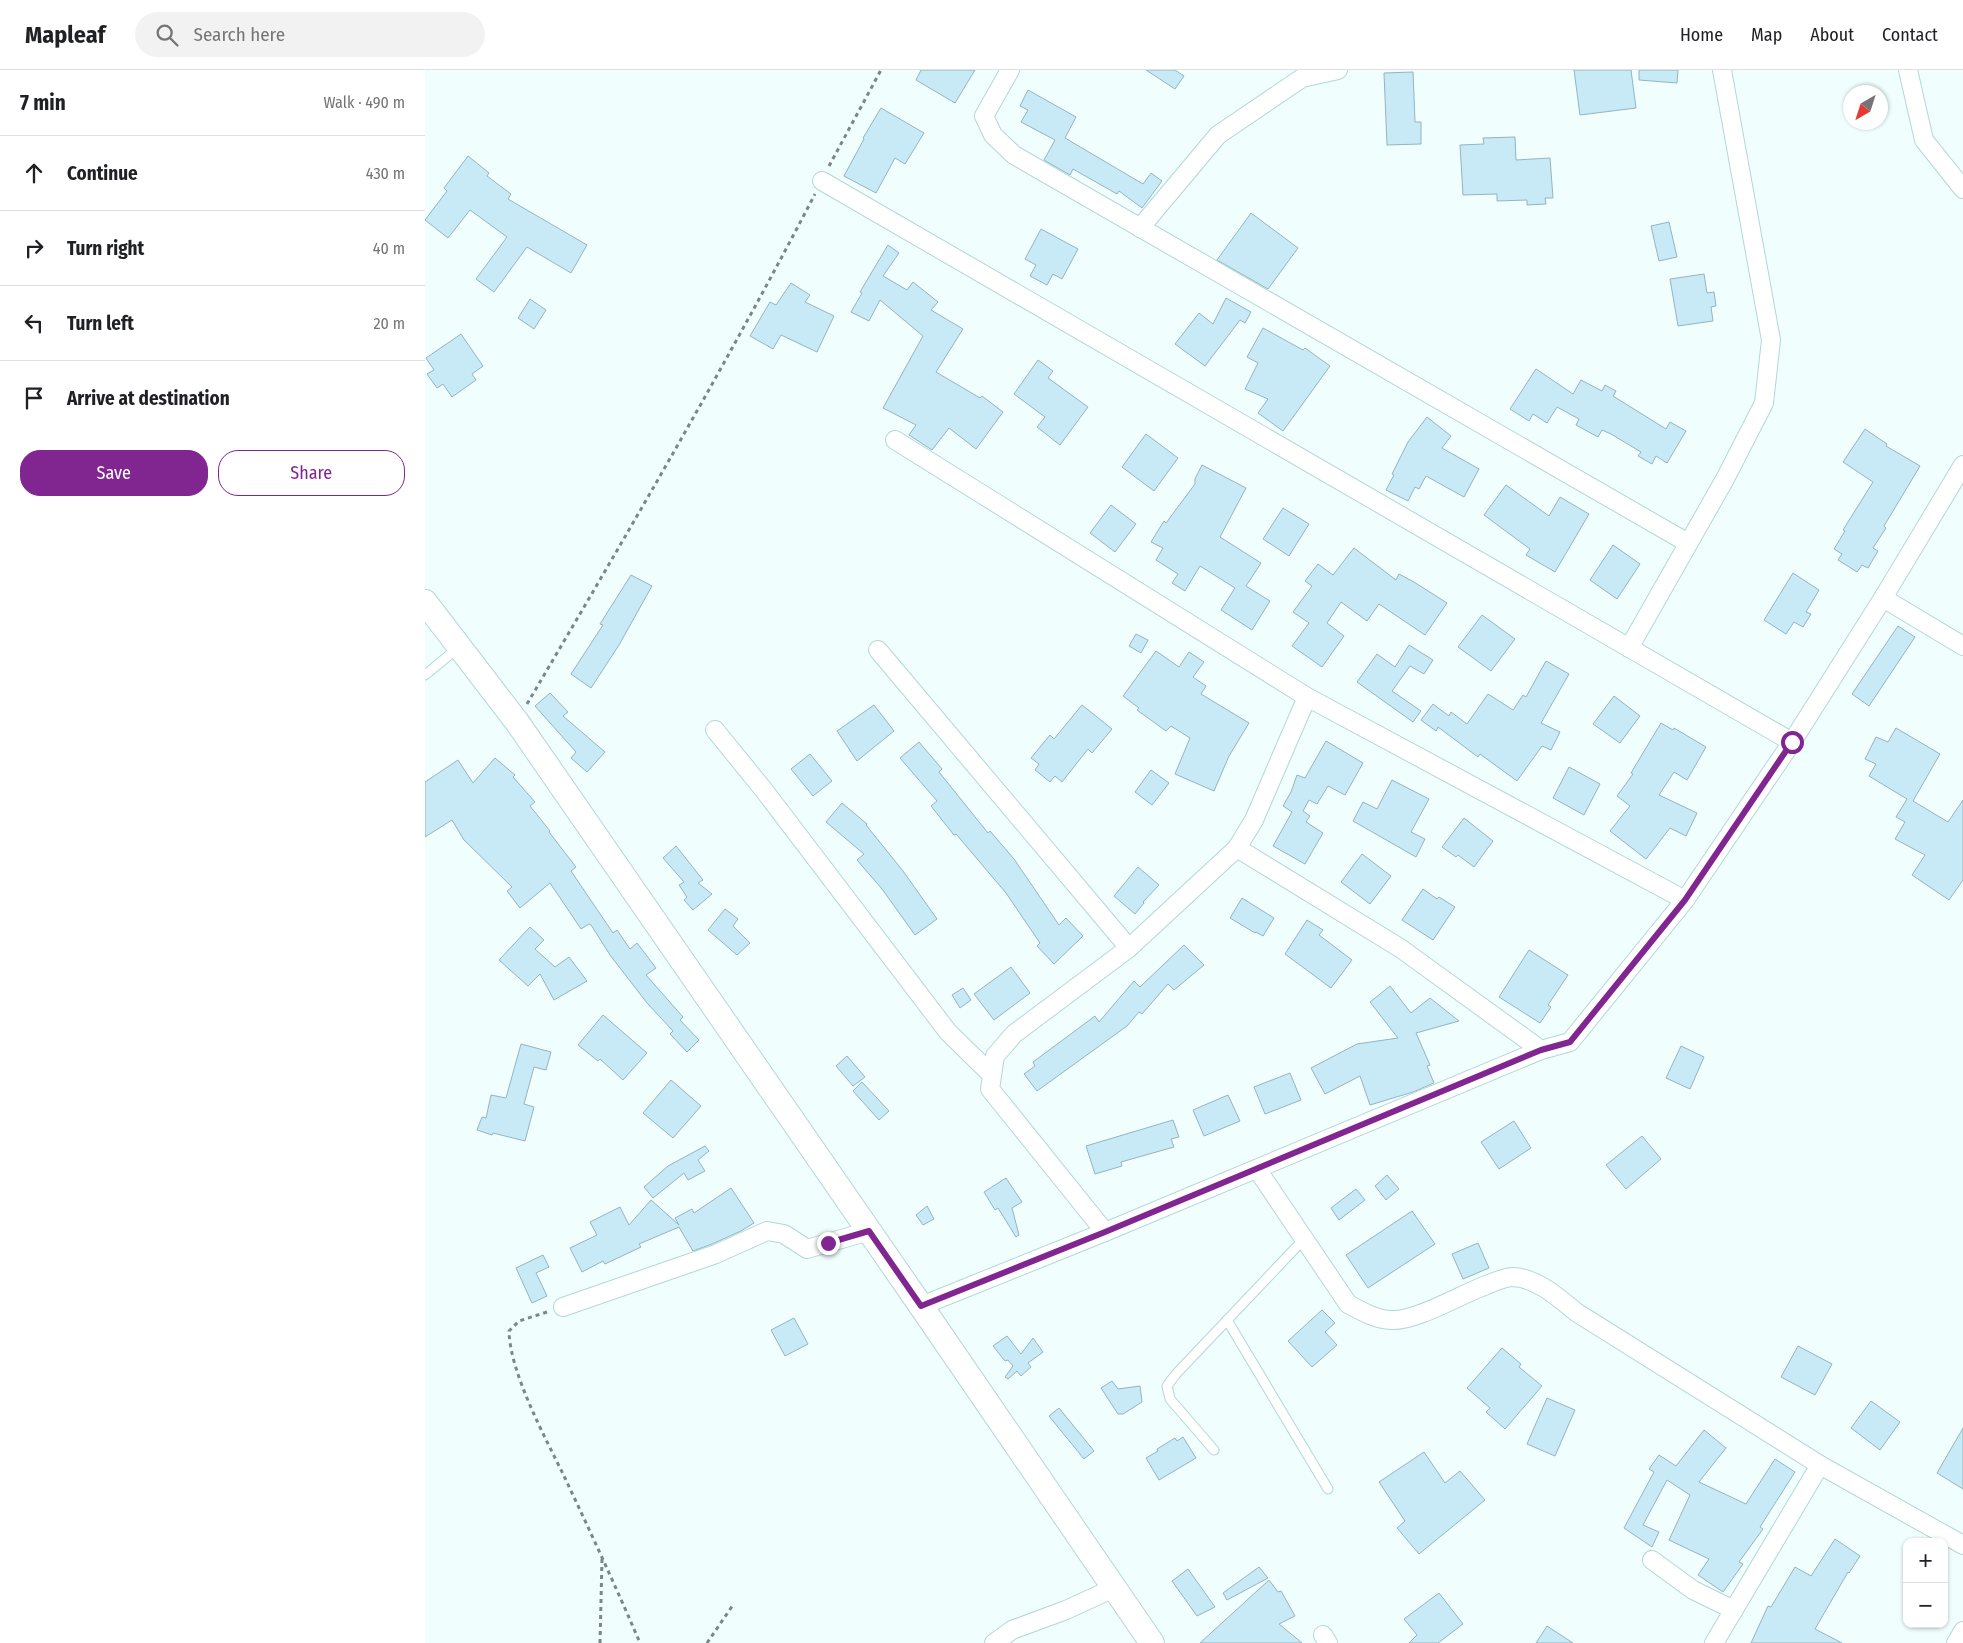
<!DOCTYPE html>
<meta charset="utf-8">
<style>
:root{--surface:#fff;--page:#f2f2f2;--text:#202124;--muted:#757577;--line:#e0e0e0;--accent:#812591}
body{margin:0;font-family:"Fira Sans Condensed",sans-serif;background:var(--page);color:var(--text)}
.controls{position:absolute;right:15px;bottom:15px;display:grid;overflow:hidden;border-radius:10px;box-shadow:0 1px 4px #0004}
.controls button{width:45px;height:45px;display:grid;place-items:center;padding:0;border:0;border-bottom:1px solid var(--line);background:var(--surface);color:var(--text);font:25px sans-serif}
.compass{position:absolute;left:1418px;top:15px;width:45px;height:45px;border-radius:50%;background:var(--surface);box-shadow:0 1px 4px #0004;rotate:219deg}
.stop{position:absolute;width:15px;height:15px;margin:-11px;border:4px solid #812591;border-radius:50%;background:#fff}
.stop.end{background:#812591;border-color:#fff;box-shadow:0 1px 5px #0008}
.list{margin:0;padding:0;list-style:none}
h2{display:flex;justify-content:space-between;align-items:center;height:65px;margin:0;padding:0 20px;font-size:21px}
h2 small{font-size:16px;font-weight:400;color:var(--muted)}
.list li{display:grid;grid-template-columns:32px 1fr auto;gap:15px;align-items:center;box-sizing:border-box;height:75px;padding:0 20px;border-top:1px solid var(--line)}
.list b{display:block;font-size:19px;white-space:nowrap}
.list em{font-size:16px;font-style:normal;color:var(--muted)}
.actions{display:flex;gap:10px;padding:15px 20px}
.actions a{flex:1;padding:11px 0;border:1px solid var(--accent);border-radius:20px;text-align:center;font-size:18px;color:var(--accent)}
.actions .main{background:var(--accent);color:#fff}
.icon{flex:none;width:28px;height:28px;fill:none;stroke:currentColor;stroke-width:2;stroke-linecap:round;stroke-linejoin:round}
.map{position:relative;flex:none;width:1538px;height:1573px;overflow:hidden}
header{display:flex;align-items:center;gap:30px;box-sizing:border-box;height:70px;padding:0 25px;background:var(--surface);border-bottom:1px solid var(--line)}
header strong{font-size:24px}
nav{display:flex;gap:28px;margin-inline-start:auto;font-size:18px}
.search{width:350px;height:45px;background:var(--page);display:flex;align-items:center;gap:12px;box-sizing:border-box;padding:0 18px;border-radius:28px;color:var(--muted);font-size:19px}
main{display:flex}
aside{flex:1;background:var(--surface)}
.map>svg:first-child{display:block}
</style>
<header>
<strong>Mapleaf</strong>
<div class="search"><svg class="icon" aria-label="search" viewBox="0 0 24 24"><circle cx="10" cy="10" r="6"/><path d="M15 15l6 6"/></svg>Search here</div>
<nav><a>Home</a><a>Map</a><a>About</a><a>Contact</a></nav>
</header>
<main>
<aside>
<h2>7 min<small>Walk · 490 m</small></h2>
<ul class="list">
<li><svg class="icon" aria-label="ahead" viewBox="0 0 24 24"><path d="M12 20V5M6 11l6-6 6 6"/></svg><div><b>Continue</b></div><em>430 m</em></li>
<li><svg class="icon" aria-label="right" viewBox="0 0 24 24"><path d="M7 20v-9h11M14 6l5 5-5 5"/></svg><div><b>Turn right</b></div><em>40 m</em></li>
<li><svg class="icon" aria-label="left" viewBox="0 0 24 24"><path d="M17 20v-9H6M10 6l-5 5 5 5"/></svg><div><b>Turn left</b></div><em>20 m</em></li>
<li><svg class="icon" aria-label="arrive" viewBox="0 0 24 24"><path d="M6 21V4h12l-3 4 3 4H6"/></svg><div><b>Arrive at destination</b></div></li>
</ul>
<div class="actions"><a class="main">Save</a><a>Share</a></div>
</aside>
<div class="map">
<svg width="1538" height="1573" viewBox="0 0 1538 1573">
<rect width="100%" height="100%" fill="#f0fefe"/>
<g fill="#c7eaf6" stroke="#94b4bf">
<path d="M 496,0 L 550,0 L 530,33 L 491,10 Z"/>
<path d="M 721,0 L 750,0 L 759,6 L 750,19 Z"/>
<path d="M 1149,0 L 1206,0 L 1211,38 L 1155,45 Z"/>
<path d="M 1214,0 L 1253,0 L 1252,13 L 1214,10 Z"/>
<path d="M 988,2 L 990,52 L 996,52 L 996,74 L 962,75 L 959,3 Z"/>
<path d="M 603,20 L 651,47 L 640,68 L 718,114 L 726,103 L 737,111 L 717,138 L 694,121 L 692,124 L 648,99 L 645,105 L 619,90 L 630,70 L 596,52 L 603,40 L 595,36 Z"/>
<path d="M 456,38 L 499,63 L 480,94 L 470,88 L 451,123 L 419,106 L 439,69 L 438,68 Z"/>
<path d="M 1090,67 L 1091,90 L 1125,88 L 1128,128 L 1120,128 L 1121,134 L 1102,135 L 1102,130 L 1072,131 L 1072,124 L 1038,125 L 1035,75 L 1059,74 L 1058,68 Z"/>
<path d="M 43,86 L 64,103 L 62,106 L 86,124 L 83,129 L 162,175 L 146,203 L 102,177 L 69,222 L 51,209 L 82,167 L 45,140 L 23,168 L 0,150 L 22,121 L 19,118 Z"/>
<path d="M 826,143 L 873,178 L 843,219 L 792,190 Z"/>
<path d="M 1244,152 L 1252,187 L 1234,191 L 1226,156 Z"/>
<path d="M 616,159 L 653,179 L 637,209 L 628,204 L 622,215 L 605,206 L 611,195 L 600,189 Z"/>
<path d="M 463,175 L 474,183 L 458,206 L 482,220 L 488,212 L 513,232 L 506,240 L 538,259 L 511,302 L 555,328 L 557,326 L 578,342 L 551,379 L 524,358 L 507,380 L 484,365 L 491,355 L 458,338 L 498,266 L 455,230 L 444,251 L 426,242 L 437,223 L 435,222 Z"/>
<path d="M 1279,204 L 1282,223 L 1289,222 L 1291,236 L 1286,237 L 1288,251 L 1253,256 L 1245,209 Z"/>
<path d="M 366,213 L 385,225 L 380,232 L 409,246 L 392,282 L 356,265 L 348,279 L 325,266 L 345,232 L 351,235 Z"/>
<path d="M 801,228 L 826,242 L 820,253 L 815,250 L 780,296 L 750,274 L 774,243 L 788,254 Z"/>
<path d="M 105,229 L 121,240 L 109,259 L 93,248 Z"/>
<path d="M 838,258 L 878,280 L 880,278 L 905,296 L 858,361 L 833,343 L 843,329 L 820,319 L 833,293 L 822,287 Z"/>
<path d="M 36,264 L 58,296 L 47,304 L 51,310 L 27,327 L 18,314 L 12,318 L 2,304 L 9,300 L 1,288 Z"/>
<path d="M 613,290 L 628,301 L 623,308 L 663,337 L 635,375 L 612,357 L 620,347 L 589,324 Z"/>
<path d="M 1111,299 L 1148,324 L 1156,310 L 1177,321 L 1180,315 L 1191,321 L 1188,326 L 1241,359 L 1245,352 L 1261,361 L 1242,393 L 1231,386 L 1227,394 L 1213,386 L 1216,382 L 1186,364 L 1177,360 L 1173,367 L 1151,355 L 1154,349 L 1132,337 L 1122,353 L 1108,344 L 1104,351 L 1085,339 Z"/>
<path d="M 1002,347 L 1026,366 L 1017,378 L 1054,399 L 1039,427 L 1001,406 L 994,419 L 990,417 L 983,431 L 961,420 L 969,405 L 967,404 L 983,372 Z"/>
<path d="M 1440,359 L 1462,374 L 1461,376 L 1495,396 L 1459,456 L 1461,458 L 1448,478 L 1453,481 L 1443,498 L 1437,495 L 1432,502 L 1413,490 L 1417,484 L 1409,479 L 1420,461 L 1418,460 L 1448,412 L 1418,392 Z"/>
<path d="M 721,364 L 753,388 L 729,421 L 697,397 Z"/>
<path d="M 777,395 L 821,418 L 795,467 L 836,493 L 821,516 L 845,531 L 827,560 L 796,540 L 810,518 L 775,496 L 760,521 L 747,513 L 753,504 L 731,490 L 738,478 L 726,472 L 739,451 L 741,453 L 770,414 L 770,409 Z"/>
<path d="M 1081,415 L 1124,446 L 1135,427 L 1164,444 L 1130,502 L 1101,485 L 1105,479 L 1059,445 Z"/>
<path d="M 686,435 L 711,454 L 690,482 L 665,463 Z"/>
<path d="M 858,438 L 884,454 L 864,486 L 838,469 Z"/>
<path d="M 1188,475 L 1215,494 L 1192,529 L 1165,510 Z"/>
<path d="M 929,478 L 971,510 L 974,504 L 989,512 L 1022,533 L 1000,565 L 954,534 L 942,551 L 916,532 L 902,553 L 919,566 L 897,597 L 867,576 L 884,553 L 868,542 L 887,516 L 880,511 L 893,494 L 908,505 Z"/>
<path d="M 1368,503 L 1394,520 L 1381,542 L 1386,544 L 1378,557 L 1369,552 L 1361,564 L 1339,550 Z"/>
<path d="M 206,505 L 227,516 L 194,575 L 166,618 L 146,604 L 178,555 L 175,554 Z"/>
<path d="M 1057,545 L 1090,569 L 1066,601 L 1033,577 Z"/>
<path d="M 1473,556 L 1490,567 L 1444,636 L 1427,624 Z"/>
<path d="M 711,564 L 723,570 L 716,583 L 704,576 Z"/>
<path d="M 984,575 L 1008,590 L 999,604 L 985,596 L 967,621 L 996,641 L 988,652 L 932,612 L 952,584 L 970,597 Z"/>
<path d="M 731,581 L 754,597 L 764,582 L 779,592 L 768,607 L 781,616 L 776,624 L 824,653 L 804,686 L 789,721 L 750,704 L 765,668 L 746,656 L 741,661 L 712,640 L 714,638 L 698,626 Z"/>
<path d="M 1121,591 L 1144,604 L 1116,653 L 1135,662 L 1126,680 L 1117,676 L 1092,711 L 1055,684 L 1053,687 L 1013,657 L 1011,661 L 996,650 L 1008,634 L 1024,646 L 1026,642 L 1042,654 L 1063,624 L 1088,640 L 1098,625 L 1101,627 Z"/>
<path d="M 125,623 L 143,642 L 138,646 L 180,682 L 162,702 L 146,688 L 151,682 L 110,636 Z"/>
<path d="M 1189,626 L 1215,646 L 1195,673 L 1168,654 Z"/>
<path d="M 449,635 L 469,661 L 432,691 L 412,661 Z"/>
<path d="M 657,635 L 687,659 L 667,683 L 663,679 L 637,712 L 630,706 L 625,712 L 610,700 L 614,694 L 606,688 L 625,665 L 629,669 Z"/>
<path d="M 1236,653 L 1248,660 L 1249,658 L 1281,677 L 1262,710 L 1249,702 L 1234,725 L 1272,743 L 1261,766 L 1245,758 L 1221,789 L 1185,761 L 1205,736 L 1192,726 L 1208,704 L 1206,703 Z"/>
<path d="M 1471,658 L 1515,684 L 1488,731 L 1523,752 L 1538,730 L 1538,810 L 1524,830 L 1487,805 L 1500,785 L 1470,769 L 1480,752 L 1471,747 L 1482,729 L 1444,706 L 1451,694 L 1440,689 L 1451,667 L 1463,672 Z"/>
<path d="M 901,671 L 938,693 L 920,725 L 903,716 L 892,734 L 884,730 L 878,741 L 885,746 L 881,752 L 898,763 L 880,794 L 848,776 L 867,742 L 858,736 L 866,722 L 872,705 L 880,708 Z"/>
<path d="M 494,672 L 517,699 L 514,702 L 563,763 L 565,761 L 589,789 L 634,855 L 641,848 L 658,866 L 629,894 L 612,876 L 615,873 L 581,823 L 531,764 L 529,765 L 506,736 L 512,731 L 475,688 Z"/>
<path d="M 385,684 L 407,711 L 388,726 L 366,699 Z"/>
<path d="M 70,688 L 90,705 L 88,707 L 110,732 L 105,736 L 125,761 L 124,762 L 151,797 L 146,801 L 188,863 L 192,860 L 205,879 L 212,873 L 231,898 L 221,905 L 258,947 L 255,950 L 274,970 L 262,982 L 245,964 L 248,961 L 222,933 L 185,885 L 166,855 L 164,854 L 156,859 L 125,813 L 95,838 L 82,821 L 87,817 L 39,770 L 27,750 L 0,767 L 0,712 L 33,690 L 48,713 Z"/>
<path d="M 1144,697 L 1175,714 L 1159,745 L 1128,728 Z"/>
<path d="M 726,700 L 744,713 L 727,735 L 710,722 Z"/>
<path d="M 967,710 L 1004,729 L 986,762 L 1000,769 L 991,787 L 928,751 L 938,732 L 952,739 Z"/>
<path d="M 417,733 L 442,754 L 441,755 L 478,801 L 512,849 L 490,865 L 457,819 L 432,790 L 439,784 L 401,752 Z"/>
<path d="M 1039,748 L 1068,771 L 1049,797 L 1033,785 L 1031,787 L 1017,777 Z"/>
<path d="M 251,776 L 278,810 L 273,813 L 287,824 L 268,840 L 259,830 L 262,827 L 254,815 L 259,812 L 238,788 Z"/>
<path d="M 937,784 L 966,806 L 945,834 L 916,812 Z"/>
<path d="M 713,797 L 734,815 L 718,832 L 719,833 L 710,844 L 689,826 Z"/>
<path d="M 998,819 L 1012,829 L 1014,827 L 1030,837 L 1008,870 L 977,850 Z"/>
<path d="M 817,828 L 849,848 L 838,866 L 831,862 L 830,863 L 805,848 Z"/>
<path d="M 300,839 L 313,849 L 308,856 L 325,873 L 312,885 L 283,860 Z"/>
<path d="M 882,850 L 898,860 L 894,865 L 927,890 L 906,918 L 860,884 Z"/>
<path d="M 105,857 L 119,870 L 110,879 L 130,897 L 144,887 L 162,911 L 129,930 L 115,904 L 103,916 L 74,890 Z"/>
<path d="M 759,875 L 779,895 L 749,920 L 743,914 L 717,944 L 714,942 L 702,956 L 612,1021 L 599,1004 L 610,996 L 608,992 L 670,946 L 674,952 L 709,911 L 715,917 Z"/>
<path d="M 1104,880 L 1143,905 L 1123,935 L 1126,937 L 1115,953 L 1074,927 Z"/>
<path d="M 586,897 L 605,923 L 569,950 L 549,924 Z"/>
<path d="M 965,916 L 986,943 L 1005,928 L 1034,951 L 991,963 L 1005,995 L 1002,996 L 1009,1013 L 988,1022 L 945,1035 L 935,1006 L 900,1024 L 886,998 L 932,974 L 973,968 L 945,932 Z"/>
<path d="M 538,918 L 546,930 L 535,938 L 527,925 Z"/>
<path d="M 178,945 L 222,983 L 198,1010 L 175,989 L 173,991 L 153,975 Z"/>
<path d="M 96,974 L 126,982 L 121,1000 L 109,997 L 99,1034 L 109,1037 L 100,1071 L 68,1063 L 67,1065 L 52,1060 L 57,1047 L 61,1048 L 66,1025 L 81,1028 Z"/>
<path d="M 1256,976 L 1279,987 L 1265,1019 L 1241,1008 Z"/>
<path d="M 422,986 L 440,1007 L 428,1016 L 411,996 Z"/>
<path d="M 865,1003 L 876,1030 L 840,1044 L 829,1017 Z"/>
<path d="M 246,1010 L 276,1036 L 248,1068 L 218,1043 Z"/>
<path d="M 437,1012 L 464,1041 L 454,1050 L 428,1021 Z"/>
<path d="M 803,1025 L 815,1051 L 779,1066 L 768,1040 Z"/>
<path d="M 748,1050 L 754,1067 L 746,1069 L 749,1077 L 696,1092 L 697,1096 L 670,1104 L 661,1076 Z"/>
<path d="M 1089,1051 L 1106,1078 L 1074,1099 L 1056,1072 Z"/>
<path d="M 1217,1066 L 1236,1089 L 1201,1119 L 1181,1095 Z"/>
<path d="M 280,1076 L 284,1081 L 273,1090 L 280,1101 L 263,1110 L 259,1103 L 228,1128 L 219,1117 L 243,1096 Z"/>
<path d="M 962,1105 L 974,1119 L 961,1130 L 950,1116 Z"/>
<path d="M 581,1108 L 597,1132 L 587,1138 L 594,1165 L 591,1167 L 573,1138 L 570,1140 L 559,1122 Z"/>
<path d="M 306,1118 L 329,1153 L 316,1161 L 287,1174 L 268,1181 L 254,1157 L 214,1174 L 216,1177 L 180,1194 L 178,1191 L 157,1202 L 145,1178 L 172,1165 L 165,1152 L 195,1137 L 204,1155 L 226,1130 L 254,1155 L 250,1148 L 267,1139 L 269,1143 Z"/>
<path d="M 931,1119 L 940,1130 L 914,1150 L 906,1138 Z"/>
<path d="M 502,1136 L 509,1149 L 498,1155 L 491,1145 Z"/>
<path d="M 987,1141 L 1010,1174 L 943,1218 L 921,1185 Z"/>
<path d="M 1053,1173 L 1064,1198 L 1038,1209 L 1027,1184 Z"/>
<path d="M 118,1185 L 124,1197 L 111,1203 L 122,1226 L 107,1233 L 91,1198 Z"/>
<path d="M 897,1240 L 910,1253 L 900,1262 L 912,1275 L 887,1297 L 863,1271 Z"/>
<path d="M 369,1248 L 383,1274 L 360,1286 L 346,1260 Z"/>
<path d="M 582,1266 L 596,1284 L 608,1268 L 618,1282 L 603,1293 L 606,1297 L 596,1306 L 592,1301 L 583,1309 L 580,1307 L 588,1296 L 583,1290 L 580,1291 L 568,1276 Z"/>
<path d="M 1373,1276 L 1407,1294 L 1390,1325 L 1356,1307 Z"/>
<path d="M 1077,1278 L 1096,1294 L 1094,1297 L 1117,1316 L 1080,1359 L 1061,1342 L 1065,1338 L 1042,1318 Z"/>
<path d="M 687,1311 L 693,1319 L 715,1316 L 717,1332 L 698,1344 L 693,1344 L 676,1318 Z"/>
<path d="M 1122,1328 L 1150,1340 L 1130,1386 L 1102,1374 Z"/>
<path d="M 1446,1331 L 1475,1352 L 1455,1380 L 1426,1358 Z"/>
<path d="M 634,1338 L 669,1381 L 659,1389 L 624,1346 Z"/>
<path d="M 1538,1358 L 1538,1419 L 1512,1403 Z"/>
<path d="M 1279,1360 L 1301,1378 L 1274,1412 L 1321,1434 L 1350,1389 L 1370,1402 L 1335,1457 L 1338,1459 L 1314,1492 L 1318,1494 L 1298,1522 L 1273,1505 L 1284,1489 L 1244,1470 L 1265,1425 L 1242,1410 L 1218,1455 L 1234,1462 L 1227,1477 L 1199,1458 L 1229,1402 L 1224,1399 L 1234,1385 L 1251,1396 Z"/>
<path d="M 758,1367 L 771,1388 L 734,1410 L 721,1388 L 733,1381 L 732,1379 L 750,1368 L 752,1371 Z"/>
<path d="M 999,1382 L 1020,1413 L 1035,1401 L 1060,1430 L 994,1484 L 972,1458 L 980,1451 L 954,1412 Z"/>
<path d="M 1410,1469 L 1435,1486 L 1424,1503 L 1423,1502 L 1390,1559 L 1417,1573 L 1326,1573 L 1343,1536 L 1346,1537 L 1370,1497 L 1386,1506 Z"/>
<path d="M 834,1497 L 843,1508 L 802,1530 L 798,1523 Z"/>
<path d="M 763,1499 L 790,1537 L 772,1546 L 747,1511 Z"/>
<path d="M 844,1510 L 853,1522 L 856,1521 L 870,1546 L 854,1554 L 877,1573 L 775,1573 Z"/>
<path d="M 1014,1523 L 1038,1554 L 1013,1573 L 984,1573 L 992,1565 L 979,1549 Z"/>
<path d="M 1122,1556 L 1148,1573 L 1111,1573 Z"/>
</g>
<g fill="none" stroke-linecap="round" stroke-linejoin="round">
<defs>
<g id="lane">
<path d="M 0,605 L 34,577"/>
<path d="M 802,1250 L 903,1419"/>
<path d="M 789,1380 L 745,1329 L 742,1316 L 751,1304 L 879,1169"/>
</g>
<g id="street">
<path d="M 585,0 L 559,46 L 568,65 L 589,85 L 1263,473"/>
<path d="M 1483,0 L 1499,70 L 1538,119"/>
<path d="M 397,111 L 1367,672"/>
<path d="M 715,158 L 793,65 L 877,8 L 913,0"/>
<path d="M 470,370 L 882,627 L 1260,830"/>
<path d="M 1458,528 L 1538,576"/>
<path d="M 1204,578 L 1300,409 L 1339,333 L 1346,270 L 1297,0"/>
<path d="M 453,580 L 704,878"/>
<path d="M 290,660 L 338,719 L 523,962 L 567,1005"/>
<path d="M 812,778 L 975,878 L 1116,980"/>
<path d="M 832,1099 L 923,1234 C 936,1241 952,1250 966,1250 C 989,1252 1035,1225 1059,1216 C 1067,1213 1079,1207 1088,1207 C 1112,1208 1134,1228 1151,1242 L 1395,1395 L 1538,1475"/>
<path d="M 680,1162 L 565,1019 L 570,986 L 589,964 L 704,878 L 812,778 L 829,750 L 882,627"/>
<path d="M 496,1236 L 680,1162 L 1116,980 L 1145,972 L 1260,830 L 1367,672 L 1458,528 L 1538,395"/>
<path d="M 138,1237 L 291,1184 L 342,1161 L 359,1164 L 382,1179 L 444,1161"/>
<path d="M 1227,1490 L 1268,1520 L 1309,1540"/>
<path d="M 898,1565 L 903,1573"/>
<path d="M 569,1573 L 587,1560 L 641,1540 L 689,1518"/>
<path d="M 1289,1573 L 1395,1395"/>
<path d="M 1531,1573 L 1538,1561"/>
</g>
<path id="secondary" d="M 0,532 L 92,652 L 496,1236 L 727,1573"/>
</defs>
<use href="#lane" stroke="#b3d7d7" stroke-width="11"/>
<use href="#street" stroke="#b3d7d7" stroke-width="20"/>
<use href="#secondary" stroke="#b3d7d7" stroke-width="26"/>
<g stroke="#798787" stroke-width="3" stroke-dasharray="4 4" stroke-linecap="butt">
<path d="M 404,96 L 456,0"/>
<path d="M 102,634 C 201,466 300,297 390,124"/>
<path d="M 122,1242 L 94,1251 L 84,1261 C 85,1303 120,1367 139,1406 C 165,1461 191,1517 215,1573"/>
<path d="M 175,1573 L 177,1489"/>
<path d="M 282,1573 L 308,1535"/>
</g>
<use href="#lane" stroke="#fff" stroke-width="9"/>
<use href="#street" stroke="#fff" stroke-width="18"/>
<use href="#secondary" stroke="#fff" stroke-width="24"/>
</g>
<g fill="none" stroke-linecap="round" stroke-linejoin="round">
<path stroke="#812591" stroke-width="6" d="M 403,1173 L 444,1161 L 496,1236 L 680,1162 L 1116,980 L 1145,972 L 1260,830 L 1367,672"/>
</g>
</svg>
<div class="controls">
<button>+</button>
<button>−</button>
</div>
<svg class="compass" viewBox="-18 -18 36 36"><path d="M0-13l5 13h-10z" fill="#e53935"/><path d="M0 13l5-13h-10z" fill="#757577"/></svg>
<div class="stop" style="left:1367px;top:672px"></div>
<div class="stop end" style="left:403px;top:1173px"></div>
</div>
</main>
